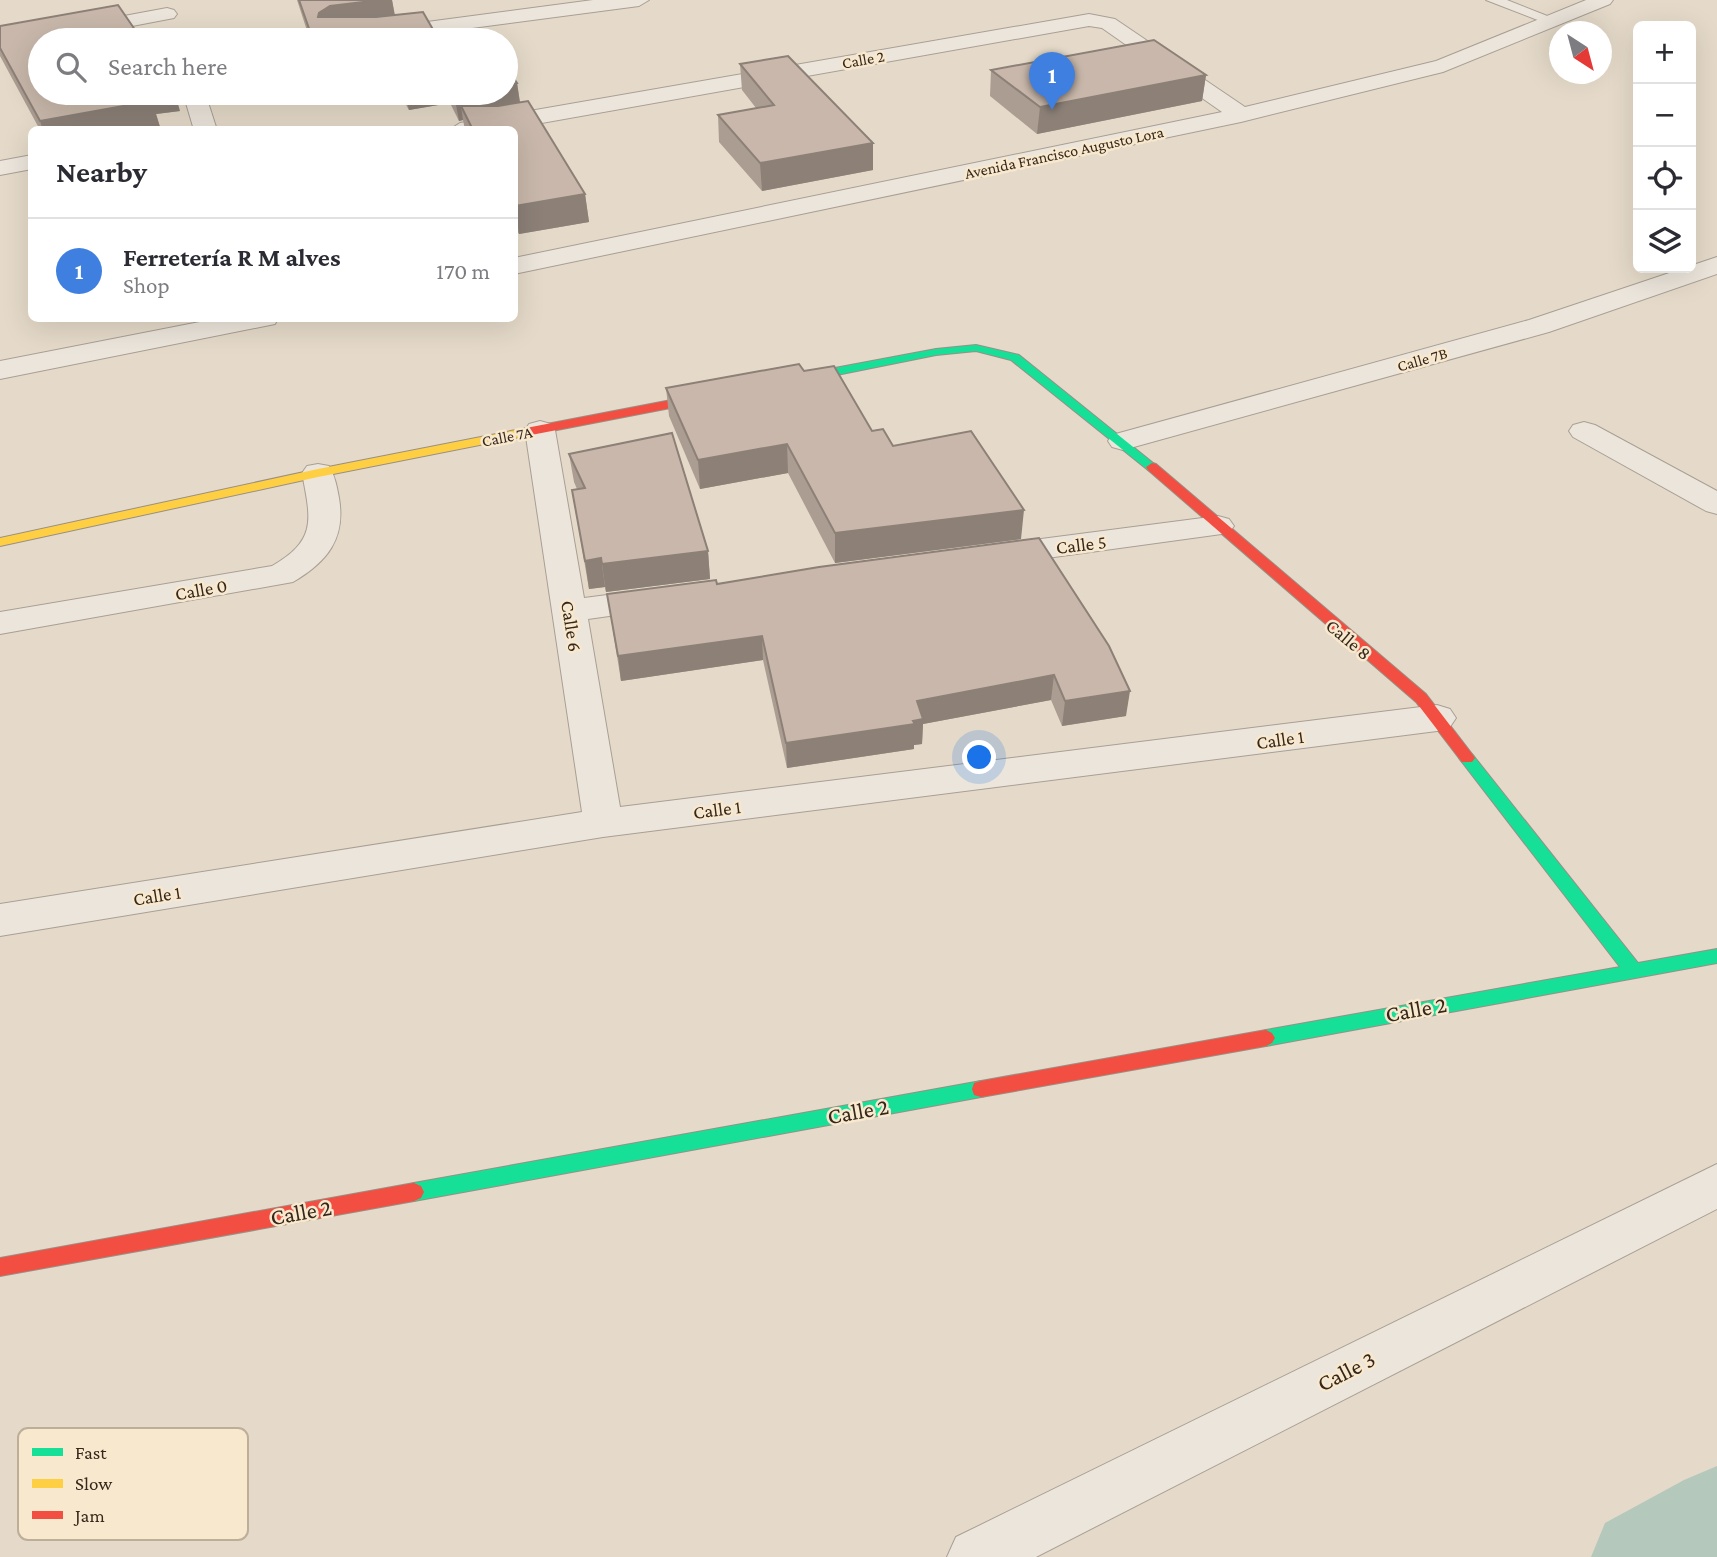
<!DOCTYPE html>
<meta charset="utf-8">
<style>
:root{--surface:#fff;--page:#f2f2f3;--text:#2b2b33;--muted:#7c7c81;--line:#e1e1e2;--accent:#db2777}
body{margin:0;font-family:"Crimson Pro",serif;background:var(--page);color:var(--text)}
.controls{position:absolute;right:21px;top:21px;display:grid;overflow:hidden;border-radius:10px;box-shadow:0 7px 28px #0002}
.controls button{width:63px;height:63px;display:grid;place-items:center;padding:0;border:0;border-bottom:2px solid var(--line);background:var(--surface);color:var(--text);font:35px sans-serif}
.compass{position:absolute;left:1549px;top:21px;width:63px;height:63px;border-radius:50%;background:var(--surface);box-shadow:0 7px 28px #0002;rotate:144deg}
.you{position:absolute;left:980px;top:758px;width:24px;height:24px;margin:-18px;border:5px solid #fff;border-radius:50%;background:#1a73e8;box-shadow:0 0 0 10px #1a73e833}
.badge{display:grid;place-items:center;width:46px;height:46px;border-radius:50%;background:var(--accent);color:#fff;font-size:23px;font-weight:700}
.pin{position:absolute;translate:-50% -58px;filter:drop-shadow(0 2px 4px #0008)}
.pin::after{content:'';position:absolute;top:37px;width:24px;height:21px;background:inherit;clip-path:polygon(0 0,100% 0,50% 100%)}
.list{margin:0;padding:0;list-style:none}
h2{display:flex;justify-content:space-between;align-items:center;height:91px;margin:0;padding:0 28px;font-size:30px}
h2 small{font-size:23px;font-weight:400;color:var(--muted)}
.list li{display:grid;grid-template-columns:46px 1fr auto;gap:21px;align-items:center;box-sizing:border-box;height:105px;padding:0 28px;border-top:2px solid var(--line)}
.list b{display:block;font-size:26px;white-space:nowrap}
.list p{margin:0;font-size:23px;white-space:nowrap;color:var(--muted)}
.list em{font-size:23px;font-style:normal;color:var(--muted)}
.icon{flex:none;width:38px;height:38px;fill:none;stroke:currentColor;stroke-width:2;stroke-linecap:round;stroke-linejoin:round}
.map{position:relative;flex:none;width:1717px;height:1557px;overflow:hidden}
.search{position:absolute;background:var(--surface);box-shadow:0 7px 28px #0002;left:28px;top:28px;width:490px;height:77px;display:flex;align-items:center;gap:18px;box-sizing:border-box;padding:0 24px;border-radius:38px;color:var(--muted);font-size:26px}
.panel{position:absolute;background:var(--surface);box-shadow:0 7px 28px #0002;left:28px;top:126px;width:490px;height:196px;border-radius:10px}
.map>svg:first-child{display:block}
</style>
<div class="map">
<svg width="1717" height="1557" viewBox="0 0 1717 1557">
<rect width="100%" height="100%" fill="#e5dac9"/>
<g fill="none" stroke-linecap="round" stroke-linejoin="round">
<path fill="#b5c8bc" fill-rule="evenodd" d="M 1717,1466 L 1717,1557 L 1591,1557 L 1605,1523 L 1684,1480 Z"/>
<defs>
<path id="lane" d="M 1486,0 L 1507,0 L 1560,21 L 1558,24 L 1548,24 Z"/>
<g id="street">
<path d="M 593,0 L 649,0 L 639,6 L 381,40 L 326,40 L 336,34 Z"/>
<path d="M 1586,0 L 1613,0 L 1610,4 L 1443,72 L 1241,122 L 514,274 L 514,258 L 1222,112 L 1102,28 L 1089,26 L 502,130 L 449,130 L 460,123 L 1089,14 L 1115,19 L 1245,107 L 1436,61 Z"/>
<path d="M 167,8 L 174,10 L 177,14 L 174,18 L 59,40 L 40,40 L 40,44 L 0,51 L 0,39 Z"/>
<path d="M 183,93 L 205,93 L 217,130 L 194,130 Z"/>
<path d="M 32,155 L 32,169 L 0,175 L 0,161 Z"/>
<path d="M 1717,257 L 1717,274 L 1549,332 L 1123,450 L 1112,447 L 1108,441 L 1112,435 L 1529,320 Z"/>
<path d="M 220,318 L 278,318 L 275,324 L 0,379 L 0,361 Z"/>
<path d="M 540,421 L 551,424 L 555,430 L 584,598 L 661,588 L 673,591 L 678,599 L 673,607 L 588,619 L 620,807 L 1437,705 L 1450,709 L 1456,718 L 1450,727 L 1437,731 L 603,837 L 0,936 L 0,904 L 582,812 L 525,430 L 529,424 Z"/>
<path d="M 1584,422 L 1595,425 L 1717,491 L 1717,514 L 1706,511 L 1573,437 L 1569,431 L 1573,425 Z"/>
<path d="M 318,464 L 329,466 C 335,476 337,487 339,498 C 346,539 327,562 293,582 L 0,634 L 0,612 L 272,566 C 317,540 311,520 302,473 L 307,466 Z"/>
<path d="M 1218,516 L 1229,519 L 1234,526 L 1229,533 L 995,565 L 983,562 L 978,555 L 983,548 L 995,545 Z"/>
<path d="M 1717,1164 L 1717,1209 L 1036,1557 L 947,1557 L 956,1537 Z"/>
</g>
<g id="fast">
<path d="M 976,345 L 1019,355 L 1158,467 L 1152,471 L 1148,470 L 1011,360 L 976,351 L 936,355 L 787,385 L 781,381 L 787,377 L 936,349 Z"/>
<path d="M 1467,753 L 1472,754 L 1638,963 L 1717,949 L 1717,963 L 1266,1046 L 1260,1043 L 1257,1038 L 1260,1033 L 1266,1030 L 1620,967 L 1462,762 L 1459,758 L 1462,754 Z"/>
<path d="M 981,1081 L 988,1083 L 990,1089 L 988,1095 L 981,1097 L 414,1201 L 407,1198 L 404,1192 L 407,1186 L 414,1183 Z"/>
</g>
<path id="slow" d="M 526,428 L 530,429 L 530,435 L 318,477 L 0,546 L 0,538 L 318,469 Z"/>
<g id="jam">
<path d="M 718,391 L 724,395 L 722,398 L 526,436 L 520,432 L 526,428 Z"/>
<path d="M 1152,463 L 1156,464 L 1426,694 L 1472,754 L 1475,758 L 1472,762 L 1462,762 L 1416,702 L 1148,470 L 1146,467 Z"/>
<path d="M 1266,1030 L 1272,1033 L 1275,1038 L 1272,1043 L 1266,1046 L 981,1097 L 974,1095 L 972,1089 L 974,1083 L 981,1081 Z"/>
<path d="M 414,1183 L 421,1186 L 424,1192 L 421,1198 L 414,1201 L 0,1276 L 0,1258 Z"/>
</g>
</defs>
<use href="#lane" stroke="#a99f93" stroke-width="2"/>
<use href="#street" stroke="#a99f93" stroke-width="2"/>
<use href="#fast" stroke="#998f83" stroke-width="2"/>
<use href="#slow" stroke="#998f83" stroke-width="2"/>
<use href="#jam" stroke="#998f83" stroke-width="2"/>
<use href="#lane" fill="#ece5db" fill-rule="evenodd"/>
<use href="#street" fill="#ece5db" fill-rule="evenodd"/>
<use href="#fast" fill="#16e098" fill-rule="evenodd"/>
<use href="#slow" fill="#ffcf43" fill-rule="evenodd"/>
<use href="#jam" fill="#f24e42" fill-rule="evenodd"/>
</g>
<g fill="#ac9d92">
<path d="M 297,0 L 392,0 L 395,15 L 439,40 L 310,40 Z"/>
<path d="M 0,26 L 180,111 L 156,114 L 160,127 L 148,130 L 40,130 L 0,56 Z"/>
<path d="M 740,64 L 873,170 L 762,191 L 719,142 L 718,115 L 756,108 L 742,90 Z"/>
<path d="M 991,70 L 1206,75 L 1202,101 L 1037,134 L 990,96 Z"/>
<path d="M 517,83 L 520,102 L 585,194 L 589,222 L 519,234 L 514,226 L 514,130 L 465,130 L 463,120 L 459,121 L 450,103 L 409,110 L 399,93 L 506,93 Z"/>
<path d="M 804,371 L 872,431 L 1021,539 L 835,563 L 788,473 L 700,489 L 669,416 L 666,388 Z"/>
<path d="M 569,454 L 708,551 L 710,579 L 606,592 L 605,587 L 589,589 L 572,490 L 577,489 L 574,482 Z"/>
<path d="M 1039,538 L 1126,716 L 1062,726 L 1051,700 L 923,724 L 922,744 L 914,745 L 914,749 L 787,768 L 763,660 L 621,681 L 607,594 L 717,584 Z"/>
</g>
<g fill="#8c8077">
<path d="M 380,0 L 392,0 L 396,23 L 318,17 L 319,13 L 330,6 Z"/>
<path d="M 1206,75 L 1202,101 L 1037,134 L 1040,107 Z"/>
<path d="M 517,83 L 521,110 L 461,106 L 463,120 L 459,121 L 454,94 L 463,93 L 506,93 L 506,85 Z"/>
<path d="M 149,93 L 175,93 L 180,111 L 156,114 L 160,127 L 148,130 L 43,130 L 40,121 Z"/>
<path d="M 405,93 L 448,93 L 450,103 L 409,110 Z"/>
<path d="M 873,143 L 873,170 L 762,191 L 760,163 Z"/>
<path d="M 585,194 L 589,222 L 519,234 L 515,206 Z"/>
<path d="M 787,444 L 788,473 L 700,489 L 698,460 Z"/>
<path d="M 1024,510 L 1021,539 L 835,563 L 835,533 Z"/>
<path d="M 708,551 L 710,579 L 606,592 L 602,564 Z"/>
<path d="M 601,558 L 605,587 L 589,589 L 585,561 Z"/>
<path d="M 762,636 L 763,660 L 621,681 L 618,656 Z"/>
<path d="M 1054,675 L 1051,700 L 923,724 L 922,744 L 914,745 L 914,749 L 787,768 L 786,743 L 917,701 Z"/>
<path d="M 1130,691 L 1126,716 L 1062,726 L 1065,701 Z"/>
</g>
<g fill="#c8b7aa" stroke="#8c8077" stroke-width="2">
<path d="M 299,0 L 380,0 L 330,6 L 319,13 L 318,17 L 376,17 L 423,12 L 439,40 L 313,40 Z"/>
<path d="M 118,5 L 142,40 L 40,40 L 40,93 L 149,93 L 151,101 L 40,121 L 0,48 L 0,26 Z"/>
<path d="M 1154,40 L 1206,75 L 1040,107 L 991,70 Z"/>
<path d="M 788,56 L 873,143 L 760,163 L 718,115 L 774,105 L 740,64 Z"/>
<path d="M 506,67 L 517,83 L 506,85 Z"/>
<path d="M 528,101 L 585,194 L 515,206 L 514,130 L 473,130 L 461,106 L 498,106 Z"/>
<path d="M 799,364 L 804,371 L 834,366 L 872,431 L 883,429 L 893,446 L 971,431 L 1024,510 L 835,533 L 787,444 L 698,460 L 666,388 Z"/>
<path d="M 672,433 L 708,551 L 602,564 L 601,558 L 585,561 L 572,490 L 585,488 L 569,454 Z"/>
<path d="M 1039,538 L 1109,646 L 1130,691 L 1065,701 L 1054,675 L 917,701 L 923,719 L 913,721 L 915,724 L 786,743 L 762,636 L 618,656 L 607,594 L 716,580 L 717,584 L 819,567 Z"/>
</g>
<g text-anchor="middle" stroke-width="5" stroke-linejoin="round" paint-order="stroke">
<g font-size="16" fill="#37271b" stroke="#f7e8ce">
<text transform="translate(863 59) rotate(-10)" y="6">Calle 2</text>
<text transform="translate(1064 152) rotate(-12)" y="6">Avenida Francisco Augusto Lora</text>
<text transform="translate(1422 359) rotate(-16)" y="6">Calle 7B</text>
<text transform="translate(507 436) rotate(-11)" y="6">Calle 7A</text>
</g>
<g font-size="19" fill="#37271b" stroke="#f7e8ce">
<text transform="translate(1081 544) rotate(-7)" y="7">Calle 5</text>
<text transform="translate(201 589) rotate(-10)" y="7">Calle 0</text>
<text transform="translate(572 626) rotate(81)" y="7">Calle 6</text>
<text transform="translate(1349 639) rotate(40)" y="7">Calle 8</text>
<text transform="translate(1280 739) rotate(-8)" y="7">Calle 1</text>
<text transform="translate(717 809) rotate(-7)" y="7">Calle 1</text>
<text transform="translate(157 895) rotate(-9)" y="7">Calle 1</text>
</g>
<g font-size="23" fill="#37271b" stroke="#f7e8ce">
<text transform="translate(1416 1009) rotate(-10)" y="8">Calle 2</text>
<text transform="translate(858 1111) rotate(-10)" y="8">Calle 2</text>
<text transform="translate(301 1212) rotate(-10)" y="8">Calle 2</text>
<text transform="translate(1346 1371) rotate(-27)" y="8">Calle 3</text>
</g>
</g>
<rect x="18" y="1428" width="230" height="112" rx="10" fill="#f7e8ce" stroke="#bdae98" stroke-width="2"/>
<rect x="32" y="1448" width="31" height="8" fill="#16e098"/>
<rect x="32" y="1479" width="31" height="9" fill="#ffcf43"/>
<rect x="32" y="1511" width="31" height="8" fill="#f24e42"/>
<g font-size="19" fill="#37271b">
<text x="75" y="1459">Fast</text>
<text x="75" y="1490">Slow</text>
<text x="75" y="1522">Jam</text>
</g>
</svg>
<div class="controls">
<button>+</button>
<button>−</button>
<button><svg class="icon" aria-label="locate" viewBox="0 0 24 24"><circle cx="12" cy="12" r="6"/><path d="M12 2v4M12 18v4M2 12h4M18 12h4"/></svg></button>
<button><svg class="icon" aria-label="layers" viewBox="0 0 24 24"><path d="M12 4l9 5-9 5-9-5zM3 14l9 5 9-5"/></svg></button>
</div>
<svg class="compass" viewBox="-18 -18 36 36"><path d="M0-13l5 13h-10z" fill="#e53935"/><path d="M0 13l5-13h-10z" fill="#7c7c81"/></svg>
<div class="you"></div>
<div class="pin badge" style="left:1052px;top:110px;background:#3f7fe0">1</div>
<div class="search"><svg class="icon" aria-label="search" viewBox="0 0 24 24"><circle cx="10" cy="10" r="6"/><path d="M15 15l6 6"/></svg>Search here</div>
<section class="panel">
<h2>Nearby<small></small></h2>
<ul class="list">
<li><span class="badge" style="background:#3f7fe0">1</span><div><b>Ferretería R M alves</b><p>Shop</p></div><em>170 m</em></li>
</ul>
</section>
</div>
